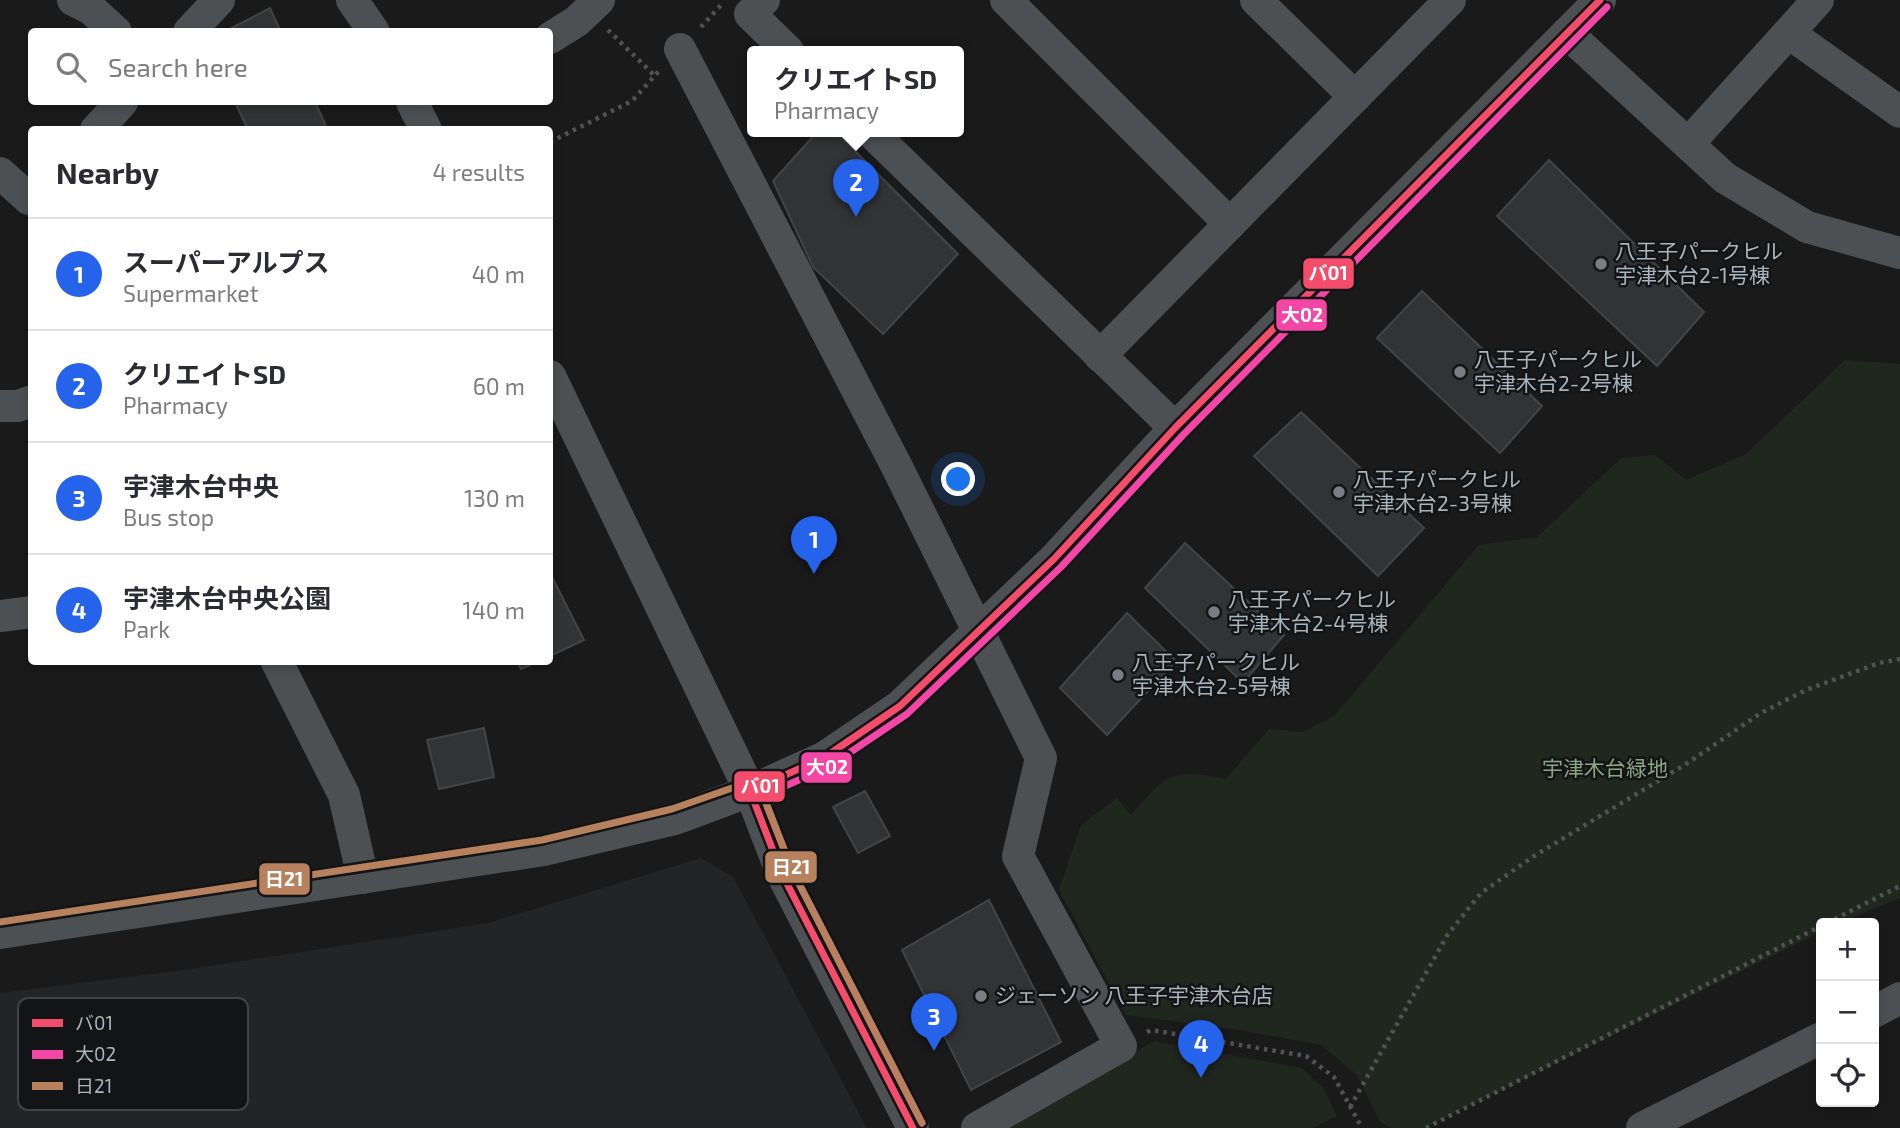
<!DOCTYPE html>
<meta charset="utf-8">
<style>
:root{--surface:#fff;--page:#f2f2f3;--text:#2b2b33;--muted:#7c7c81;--line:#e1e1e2;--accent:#2563eb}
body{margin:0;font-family:"Exo 2","Noto Sans JP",sans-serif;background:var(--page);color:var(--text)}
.controls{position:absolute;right:21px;bottom:21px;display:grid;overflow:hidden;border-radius:7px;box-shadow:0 4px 10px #0003}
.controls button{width:63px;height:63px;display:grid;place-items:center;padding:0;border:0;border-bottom:2px solid var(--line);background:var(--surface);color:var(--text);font:35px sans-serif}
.you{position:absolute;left:959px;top:480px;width:24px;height:24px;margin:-18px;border:5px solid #fff;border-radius:50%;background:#1a73e8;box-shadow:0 0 0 10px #1a73e833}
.badge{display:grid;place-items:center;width:46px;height:46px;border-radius:50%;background:var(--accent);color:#fff;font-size:23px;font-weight:700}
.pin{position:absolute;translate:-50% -58px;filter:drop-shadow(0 2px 4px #0008)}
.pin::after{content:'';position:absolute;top:37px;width:24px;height:21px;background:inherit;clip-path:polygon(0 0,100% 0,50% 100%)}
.popup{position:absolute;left:747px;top:46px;width:217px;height:91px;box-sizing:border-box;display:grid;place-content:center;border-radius:7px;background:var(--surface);filter:drop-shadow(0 2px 5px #0005);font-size:23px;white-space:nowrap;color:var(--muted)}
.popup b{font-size:26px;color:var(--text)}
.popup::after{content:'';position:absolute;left:50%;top:100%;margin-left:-14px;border:14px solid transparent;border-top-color:var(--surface)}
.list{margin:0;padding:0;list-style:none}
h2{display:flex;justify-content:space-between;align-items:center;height:91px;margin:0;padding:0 28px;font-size:30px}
h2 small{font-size:23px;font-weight:400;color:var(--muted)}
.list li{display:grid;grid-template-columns:46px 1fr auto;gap:21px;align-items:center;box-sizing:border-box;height:112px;padding:0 28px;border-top:2px solid var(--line)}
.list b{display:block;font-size:26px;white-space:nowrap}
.list p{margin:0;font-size:23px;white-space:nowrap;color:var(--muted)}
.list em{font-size:23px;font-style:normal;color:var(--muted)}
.icon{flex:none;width:38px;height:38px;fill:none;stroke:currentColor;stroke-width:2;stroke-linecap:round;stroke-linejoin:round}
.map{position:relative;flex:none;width:1900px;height:1128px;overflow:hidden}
.search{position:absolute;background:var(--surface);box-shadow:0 4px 10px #0003;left:28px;top:28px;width:525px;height:77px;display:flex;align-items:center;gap:18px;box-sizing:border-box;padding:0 24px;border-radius:7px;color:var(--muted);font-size:26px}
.panel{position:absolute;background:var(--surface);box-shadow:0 4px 10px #0003;left:28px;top:126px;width:525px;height:539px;border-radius:7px}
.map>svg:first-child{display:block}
</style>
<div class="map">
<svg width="1900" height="1128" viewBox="0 0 1900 1128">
<rect width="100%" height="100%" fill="#1a1a1a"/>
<path fill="#232426" d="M 701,858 L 733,877 L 867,1128 L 0,1128 L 0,993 L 184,970 L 488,923 Z"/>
<g fill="#20271f">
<path d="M 1845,360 L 1900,364 L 1900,898 L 1840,923 L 1821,923 L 1821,932 L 1425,1128 L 1391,1128 L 1380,1122 L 1357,1075 L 1321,1045 L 1240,1030 L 1126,1015 L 1059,890 L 1081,825 L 1117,798 L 1131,815 C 1168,773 1170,768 1226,779 L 1269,729 L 1302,732 L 1334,716 L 1479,545 L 1537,537 L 1621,458 L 1656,455 L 1686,480 L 1746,454 Z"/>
<path d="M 1154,1041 L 1302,1068 L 1324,1089 L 1337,1116 L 1313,1128 L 1001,1128 Z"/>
</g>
<g fill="#323334" stroke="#424446" stroke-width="2">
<path d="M 270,8 L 281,32 L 224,32 Z"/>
<path d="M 235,102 L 315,102 L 328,130 L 248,130 Z"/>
<path d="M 818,131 L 835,131 L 958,254 L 883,334 L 813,267 L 773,181 Z"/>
<path d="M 1549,160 L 1704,312 L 1657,366 L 1497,216 Z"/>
<path d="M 1422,291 L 1542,406 L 1500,453 L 1377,338 Z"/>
<path d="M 1301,412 L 1424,528 L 1378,576 L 1254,456 Z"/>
<path d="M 1185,543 L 1284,635 L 1243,683 L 1145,588 Z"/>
<path d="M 550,573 L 584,640 L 550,656 Z"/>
<path d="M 1127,613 L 1176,661 L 1107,735 L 1060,688 Z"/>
<path d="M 517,662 L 537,662 L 521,669 Z"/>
<path d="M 484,728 L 494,777 L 439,789 L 427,740 Z"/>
<path d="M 865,791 L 890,836 L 858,853 L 833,807 Z"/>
<path d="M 989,900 L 1061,1042 L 971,1090 L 902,950 Z"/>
</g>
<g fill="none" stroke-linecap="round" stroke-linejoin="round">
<g stroke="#505254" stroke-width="4.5" stroke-dasharray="3.5 5" stroke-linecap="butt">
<path d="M 701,27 L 721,5"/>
<path d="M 608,30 L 655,76"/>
<path d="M 550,142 L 632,101 L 659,71"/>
<path d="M 1827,923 L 1900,886"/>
<path d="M 1147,1032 L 1151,1030 L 1306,1056 L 1334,1077 L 1362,1128"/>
<path d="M 1350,1107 L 1448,934 L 1481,893 L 1534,856 L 1686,764 L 1761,713 L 1806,690 L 1879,663 L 1900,659"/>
<path d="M 1426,1128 L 1821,926"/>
</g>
<g stroke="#4d5053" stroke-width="32">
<path d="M 73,0 L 91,9 L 116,32"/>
<path d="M 352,0 L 374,32"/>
<path d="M 764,0 L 750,14 L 788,51"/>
<path d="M 1006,0 L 1230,224"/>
<path d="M 1256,0 L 1355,97"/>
<path d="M 189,32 L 219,0"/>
<path d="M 1567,33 L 1725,178 L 1807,227 L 1900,253"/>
<path d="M 1790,34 L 1900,112"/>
<path d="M 550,38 L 577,21 L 599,0"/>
<path d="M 680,49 L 897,467 L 1041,758 L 1018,856 L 1121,1046 L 977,1128"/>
<path d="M 412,102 L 426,130"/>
<path d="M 96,130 L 122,102"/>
<path d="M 870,131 L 1175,428"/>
<path d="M 1688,144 L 1818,0"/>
<path d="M 0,173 L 29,199"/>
<path d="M 1100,356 L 1450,0"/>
<path d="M 550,376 L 750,791 L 782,874 L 913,1128"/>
<path d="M 0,406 L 18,406 L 32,401"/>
<path d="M 0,616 L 32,612"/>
<path d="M 277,662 L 344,795 L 363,878"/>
<path d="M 0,933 L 544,850 L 675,819 L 750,791 L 825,757 L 900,706 L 1054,559 L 1175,428 L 1600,0"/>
<path d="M 1874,1012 L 1900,998"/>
<path d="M 1642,1128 L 1821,1038"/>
</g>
<defs>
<path id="bus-1" d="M 913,1128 L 782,874 L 750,791 L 825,757 L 900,706 L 1054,559 L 1175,428 L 1600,0"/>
<path id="bus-2" d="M 922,1123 L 792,870 L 763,796 L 830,766 L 907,714 L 1061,567 L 1183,435 L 1607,7"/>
<path id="bus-3" d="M 0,922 L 542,840 L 672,809 L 752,781 L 760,787 L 792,870 L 922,1123"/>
</defs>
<use href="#bus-1" stroke="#131416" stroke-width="12"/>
<use href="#bus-2" stroke="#131416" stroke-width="12"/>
<use href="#bus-3" stroke="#131416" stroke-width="12"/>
<use href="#bus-1" stroke="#f44d6c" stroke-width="7"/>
<use href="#bus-2" stroke="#f346a5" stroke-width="7"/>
<use href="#bus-3" stroke="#b6815c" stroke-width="7"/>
</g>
<g fill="#787e83" stroke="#131416" stroke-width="2.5">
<circle cx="1601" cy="264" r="7"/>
<circle cx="1460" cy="372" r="7"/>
<circle cx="1339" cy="492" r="7"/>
<circle cx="1214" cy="612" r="7"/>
<circle cx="1118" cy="675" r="7"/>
<circle cx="981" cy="996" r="7"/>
</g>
<g text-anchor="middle" stroke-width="5" stroke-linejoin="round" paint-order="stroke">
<g font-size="21" fill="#aab4bb" stroke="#131416" text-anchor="start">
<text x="1615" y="259">八王子パークヒル<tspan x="1615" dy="24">宇津木台2-1号棟</tspan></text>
<text x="1474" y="367">八王子パークヒル<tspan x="1474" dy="24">宇津木台2-2号棟</tspan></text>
<text x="1353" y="487">八王子パークヒル<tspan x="1353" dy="24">宇津木台2-3号棟</tspan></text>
<text x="1228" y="607">八王子パークヒル<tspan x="1228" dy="24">宇津木台2-4号棟</tspan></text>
<text x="1132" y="670">八王子パークヒル<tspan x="1132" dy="24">宇津木台2-5号棟</tspan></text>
<text x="995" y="1003">ジェーソン 八王子宇津木台店</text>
</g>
<g font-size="21" fill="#89a781" stroke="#131416">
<text x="1605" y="776">宇津木台緑地</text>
</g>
</g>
<rect x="18" y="998" width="230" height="112" rx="10" fill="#131416" stroke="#404448" stroke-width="2"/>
<rect x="32" y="1019" width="31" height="8" fill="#f44d6c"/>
<rect x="32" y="1050" width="31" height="9" fill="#f346a5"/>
<rect x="32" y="1082" width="31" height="8" fill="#b6815c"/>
<g font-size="19" fill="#aab4bb">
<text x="75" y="1030">バ01</text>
<text x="75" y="1061">大02</text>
<text x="75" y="1093">日21</text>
</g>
<g stroke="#131416" stroke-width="2.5">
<rect x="1302" y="257" width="53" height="33" rx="7" fill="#f44d6c"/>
<rect x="1275" y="298" width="53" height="34" rx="7" fill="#f346a5"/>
<rect x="800" y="751" width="53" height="33" rx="7" fill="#f346a5"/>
<rect x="733" y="770" width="53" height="33" rx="7" fill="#f44d6c"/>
<rect x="764" y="850" width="54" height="34" rx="7" fill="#b6815c"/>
<rect x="258" y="862" width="53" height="34" rx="7" fill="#b6815c"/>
</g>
<g font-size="19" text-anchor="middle" font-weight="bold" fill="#fff">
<text x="1328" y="280">バ01</text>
<text x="1302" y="322">大02</text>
<text x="827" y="774">大02</text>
<text x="760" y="793">バ01</text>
<text x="791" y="874">日21</text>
<text x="284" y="886">日21</text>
</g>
</svg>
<div class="controls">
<button>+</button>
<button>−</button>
<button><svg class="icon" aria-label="locate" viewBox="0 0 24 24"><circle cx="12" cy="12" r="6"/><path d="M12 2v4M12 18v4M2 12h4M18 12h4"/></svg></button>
</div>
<div class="you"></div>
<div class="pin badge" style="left:814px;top:574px">1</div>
<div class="pin badge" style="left:856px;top:217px">2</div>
<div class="popup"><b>クリエイトSD</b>Pharmacy</div>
<div class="pin badge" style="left:934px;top:1051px">3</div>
<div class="pin badge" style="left:1201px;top:1078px">4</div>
<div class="search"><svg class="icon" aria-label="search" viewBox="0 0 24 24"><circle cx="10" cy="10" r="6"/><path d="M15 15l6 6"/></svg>Search here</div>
<section class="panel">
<h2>Nearby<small>4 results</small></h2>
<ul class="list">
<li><span class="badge">1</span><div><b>スーパーアルプス</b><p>Supermarket</p></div><em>40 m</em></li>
<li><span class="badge">2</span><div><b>クリエイトSD</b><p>Pharmacy</p></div><em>60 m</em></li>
<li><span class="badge">3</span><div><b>宇津木台中央</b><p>Bus stop</p></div><em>130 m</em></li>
<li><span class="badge">4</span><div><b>宇津木台中央公園</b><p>Park</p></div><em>140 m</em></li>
</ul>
</section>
</div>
